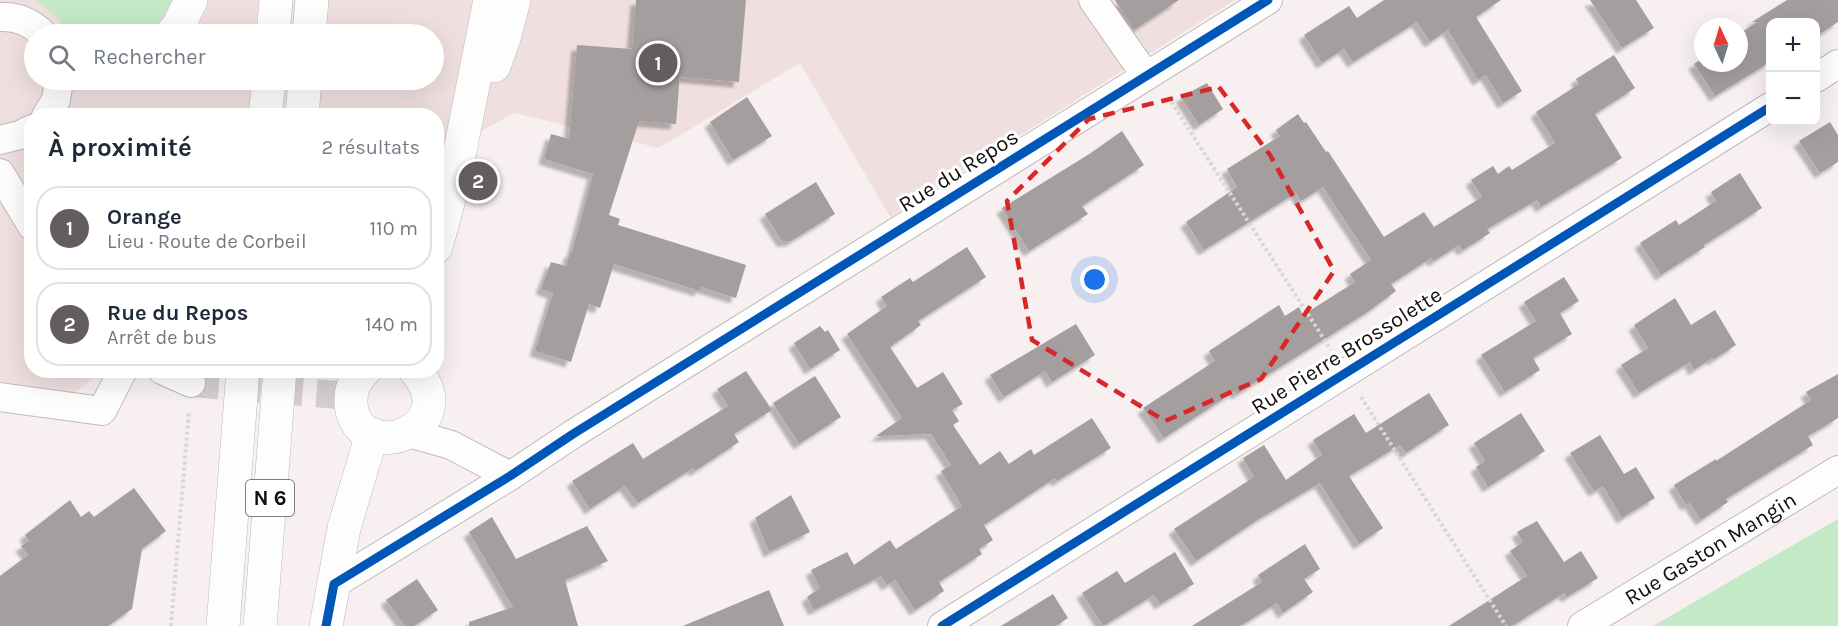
<!DOCTYPE html>
<html lang="fr">
<meta charset="utf-8">
<style>
:root{--surface:#fff;--page:#f6f6f7;--text:#1f2937;--muted:#747a83;--line:#e0e1e3;--accent:#635d5d}
body{margin:0;font-family:Karla,sans-serif;background:var(--page);color:var(--text)}
.controls{position:absolute;right:18px;top:18px;display:grid;overflow:hidden;border-radius:12px;box-shadow:0 6px 24px #0002}
.controls button{width:54px;height:54px;display:grid;place-items:center;padding:0;border:0;border-bottom:2px solid var(--line);background:var(--surface);color:var(--text);font:30px sans-serif}
.compass{position:absolute;left:1694px;top:18px;width:54px;height:54px;border-radius:50%;background:var(--surface);box-shadow:0 6px 24px #0002;rotate:356deg}
.you{position:absolute;left:1095px;top:280px;width:21px;height:21px;margin:-15px;border:4px solid #fff;border-radius:50%;background:#1a73e8;box-shadow:0 0 0 9px #1a73e833}
.badge{display:grid;place-items:center;width:39px;height:39px;border-radius:50%;background:var(--accent);color:#fff;font-size:20px;font-weight:700}
.pin{position:absolute;translate:-50% -50%;border:3px solid #fff;box-shadow:0 2px 6px #0006}
.list{margin:0;padding:0;list-style:none}
h2{display:flex;justify-content:space-between;align-items:center;height:78px;margin:0;padding:0 24px;font-size:26px}
h2 small{font-size:20px;font-weight:400;color:var(--muted)}
.list li{display:grid;grid-template-columns:39px 1fr auto;gap:18px;align-items:center;box-sizing:border-box;height:84px;margin:0 12px 12px;padding:0 12px;border:2px solid var(--line);border-radius:24px}
.list b{display:block;font-size:22px;white-space:nowrap}
.list p{margin:0;font-size:20px;white-space:nowrap;color:var(--muted)}
.list em{font-size:20px;font-style:normal;color:var(--muted)}
.icon{flex:none;width:33px;height:33px;fill:none;stroke:currentColor;stroke-width:2;stroke-linecap:round;stroke-linejoin:round}
.map{position:relative;flex:none;width:1838px;height:626px;overflow:hidden}
.search{position:absolute;background:var(--surface);box-shadow:0 6px 24px #0002;left:24px;top:24px;width:420px;height:66px;display:flex;align-items:center;gap:15px;box-sizing:border-box;padding:0 21px;border-radius:33px;color:var(--muted);font-size:22px}
.panel{position:absolute;background:var(--surface);box-shadow:0 6px 24px #0002;left:24px;top:108px;width:420px;height:270px;border-radius:24px}
.map>svg:first-child{display:block}
</style>
<div class="map">
<svg width="1838" height="626" viewBox="0 0 1838 626">
<defs>
<filter id="shadow"><feDropShadow dx="-5.5" dy="5.5" stdDeviation="1.5" flood-color="#0004"/></filter>
</defs>
<rect width="100%" height="100%" fill="#f8f0f0"/>
<path fill="#f0dfdf" fill-rule="evenodd" d="M 0,0 L 1235,0 L 890,217 L 800,63 L 659,148 L 514,113 L 437,155 L 436,116 L 32,116 L 32,370 L 102,371 L 67,399 L 0,391 ZM 34,34 L 434,34 L 434,80 L 34,80 Z"/>
<g fill="#c4e9c6">
<path d="M 36,0 L 176,0 L 174,6 L 148,34 L 71,34 L 57,18 Z"/>
<path d="M 1838,519 L 1838,626 L 1653,626 Z"/>
</g>
<g fill="#a49e9e" filter="url(#shadow)">
<path d="M 636,0 L 746,0 L 739,82 L 682,77 L 680,74 L 676,124 L 639,121 L 609,215 L 620,219 L 618,225 L 746,265 L 736,298 L 701,287 L 700,291 L 614,264 L 600,308 L 589,304 L 571,362 L 535,351 L 553,293 L 541,289 L 551,262 L 566,266 L 570,252 L 572,252 L 593,174 L 544,159 L 551,134 L 569,139 L 577,45 L 632,49 Z"/>
<path d="M 1115,0 L 1179,0 L 1134,30 Z"/>
<path d="M 1384,0 L 1501,0 L 1476,17 L 1522,91 L 1503,103 L 1486,75 L 1478,80 L 1448,30 L 1430,42 L 1417,22 L 1353,62 L 1344,49 L 1322,63 L 1304,35 L 1349,6 L 1357,18 Z"/>
<path d="M 1590,0 L 1636,0 L 1654,28 L 1622,48 Z"/>
<path d="M 1787,0 L 1838,0 L 1838,22 L 1818,35 L 1815,22 L 1770,22 L 1770,62 L 1715,96 L 1694,64 L 1703,58 L 1703,63 L 1739,63 L 1739,34 L 1757,22 L 1752,22 Z"/>
<path d="M 1614,55 L 1635,88 L 1595,114 L 1622,158 L 1541,207 L 1537,200 L 1487,229 L 1490,233 L 1463,250 L 1459,245 L 1434,261 L 1431,258 L 1391,284 L 1396,291 L 1369,311 L 1237,394 L 1235,391 L 1164,438 L 1143,408 L 1215,361 L 1209,351 L 1279,305 L 1285,316 L 1299,307 L 1303,315 L 1355,282 L 1350,274 L 1371,260 L 1323,187 L 1301,201 L 1296,193 L 1204,250 L 1186,222 L 1237,187 L 1227,169 L 1280,136 L 1276,130 L 1298,114 L 1304,123 L 1306,122 L 1326,152 L 1328,151 L 1384,237 L 1424,212 L 1434,227 L 1482,197 L 1471,180 L 1493,166 L 1498,174 L 1509,166 L 1512,170 L 1555,143 L 1536,112 L 1579,84 L 1576,79 Z"/>
<path d="M 1207,83 L 1223,109 L 1199,125 L 1181,97 Z"/>
<path d="M 747,97 L 772,136 L 733,160 L 710,122 Z"/>
<path d="M 1830,122 L 1838,135 L 1838,162 L 1820,173 L 1799,141 Z"/>
<path d="M 1122,131 L 1144,165 L 1082,206 L 1088,214 L 1029,251 L 1002,208 L 1091,153 Z"/>
<path d="M 1740,173 L 1762,208 L 1704,245 L 1705,247 L 1661,275 L 1640,243 L 1676,220 L 1679,225 L 1716,201 L 1711,192 Z"/>
<path d="M 816,182 L 835,214 L 791,241 L 782,241 L 765,214 Z"/>
<path d="M 967,247 L 986,277 L 918,321 L 921,325 L 890,347 L 917,388 L 943,372 L 963,404 L 952,410 L 959,421 L 953,425 L 980,465 L 1000,451 L 1009,464 L 1031,449 L 1034,455 L 1092,418 L 1111,448 L 1057,481 L 1055,478 L 984,525 L 993,540 L 979,549 L 982,554 L 939,582 L 944,591 L 915,610 L 895,580 L 887,585 L 881,576 L 814,610 L 807,597 L 820,588 L 811,570 L 847,552 L 854,565 L 890,540 L 896,549 L 962,506 L 941,471 L 951,465 L 931,434 L 876,436 L 902,418 L 847,334 L 887,306 L 881,297 L 910,278 L 913,282 Z"/>
<path d="M 1564,277 L 1579,301 L 1560,313 L 1572,334 L 1533,358 L 1540,370 L 1505,392 L 1481,355 L 1536,321 L 1524,302 Z"/>
<path d="M 1675,298 L 1691,325 L 1715,310 L 1736,345 L 1713,360 L 1712,358 L 1694,370 L 1690,362 L 1639,393 L 1621,365 L 1648,348 L 1634,325 Z"/>
<path d="M 1076,324 L 1095,355 L 1052,382 L 1045,371 L 1004,397 L 990,375 Z"/>
<path d="M 820,326 L 825,332 L 828,330 L 840,350 L 810,369 L 794,343 Z"/>
<path d="M 746,371 L 772,410 L 734,434 L 739,442 L 695,471 L 693,468 L 638,503 L 625,486 L 590,509 L 572,481 L 633,443 L 643,459 L 728,406 L 717,389 Z"/>
<path d="M 1838,374 L 1838,418 L 1808,436 L 1813,445 L 1726,499 L 1728,502 L 1701,520 L 1690,503 L 1686,505 L 1674,485 L 1716,459 L 1716,461 L 1811,400 L 1806,392 Z"/>
<path d="M 815,376 L 841,417 L 799,444 L 773,403 Z"/>
<path d="M 1429,393 L 1449,425 L 1406,453 L 1400,445 L 1349,476 L 1383,528 L 1359,544 L 1320,483 L 1262,517 L 1196,561 L 1174,529 L 1254,477 L 1243,458 L 1264,445 L 1286,480 L 1322,455 L 1313,440 L 1354,414 L 1366,433 Z"/>
<path d="M 1521,413 L 1545,451 L 1488,487 L 1476,467 L 1485,461 L 1474,443 Z"/>
<path d="M 1600,435 L 1624,474 L 1636,467 L 1655,498 L 1622,518 L 1603,486 L 1594,491 L 1570,453 Z"/>
<path d="M 134,488 L 166,531 L 142,549 L 132,609 L 108,626 L 0,626 L 0,576 L 28,555 L 21,546 L 29,541 L 25,535 L 70,500 L 81,517 L 89,511 L 94,517 Z"/>
<path d="M 791,495 L 810,532 L 769,552 L 755,518 Z"/>
<path d="M 492,517 L 516,559 L 587,526 L 608,561 L 565,580 L 578,626 L 469,626 L 469,622 L 513,607 L 469,532 Z"/>
<path d="M 1537,521 L 1564,562 L 1581,551 L 1598,578 L 1567,597 L 1564,593 L 1512,626 L 1449,626 L 1527,576 L 1510,551 L 1523,542 L 1517,532 Z"/>
<path d="M 1305,544 L 1320,569 L 1304,579 L 1313,592 L 1283,613 L 1277,603 L 1240,626 L 1192,626 L 1262,582 L 1258,575 Z"/>
<path d="M 1175,552 L 1194,584 L 1160,604 L 1154,595 L 1103,626 L 1082,593 L 1117,571 L 1125,583 Z"/>
<path d="M 417,579 L 438,610 L 414,626 L 405,626 L 386,600 Z"/>
<path d="M 769,590 L 784,626 L 683,626 Z"/>
<path d="M 1053,594 L 1068,618 L 1056,626 L 1001,626 Z"/>
</g>
<g fill="none" stroke-linecap="round" stroke-linejoin="round">
<path stroke="#d6cece" stroke-width="28" stroke-dasharray="28 14" stroke-linecap="butt" d="M 191,383 L 351,396"/>
<defs>
<g id="minor">
<path d="M 1093,0 L 1146,76"/>
<path d="M 0,17 C 17,16 31,22 43,34"/>
<path d="M 1816,78 L 1838,64"/>
<path d="M 46,116 L 56,100 L 59,80"/>
<path d="M 0,140 L 20,135 L 32,129"/>
<path d="M 0,173 L 32,226"/>
<path d="M 162,370 L 191,383"/>
<path d="M 0,397 L 102,411 L 123,370"/>
<path d="M 409,433 L 451,445 L 510,476"/>
<path d="M 334,584 L 510,476 L 573,434 L 1268,0"/>
<path d="M 942,626 L 1770,107"/>
<path id="s1" d="M 1582,626 L 1838,470"/>
</g>
<g id="secondary">
<path d="M 494,66 L 504,38 L 514,0"/>
<path d="M 436,247 L 454,181 L 490,0"/>
<path d="M 365,370 C 355,379 350,391 351,404 C 357,469 467,430 415,370"/>
<path d="M 326,626 L 344,528 L 372,434"/>
</g>
<g id="primary">
<path d="M 172,34 L 178,27 L 191,0"/>
<path d="M 273,34 L 276,0"/>
<path d="M 309,34 L 312,0"/>
<path d="M 265,116 L 269,80"/>
<path d="M 302,116 L 305,80"/>
</g>
</defs>
<use href="#minor" stroke="#bfb9b9" stroke-width="30"/>
<use href="#secondary" stroke="#bfb9b9" stroke-width="34"/>
<use href="#primary" stroke="#bfb9b9" stroke-width="34"/>
<g stroke="#d9d6d6" stroke-width="4" stroke-dasharray="3 3" stroke-linecap="butt">
<path d="M 1168,97 L 1331,350"/>
<path d="M 1361,397 L 1506,626"/>
<path d="M 171,626 L 189,411"/>
</g>
<use href="#minor" stroke="#fefdfd" stroke-width="28"/>
<use href="#secondary" stroke="#fefdfd" stroke-width="33"/>
<use href="#primary" stroke="#fefdfd" stroke-width="33"/>
<defs>
<g id="primary-bridge">
<path d="M 223,626 L 243,370"/>
<path d="M 260,626 L 280,370"/>
</g>
</defs>
<use href="#primary-bridge" stroke="#bfb9b9" stroke-width="34" stroke-linecap="butt"/>
<use href="#primary-bridge" stroke="#fefdfd" stroke-width="33"/>
<defs>
<g id="cycleway">
<path d="M 326,626 L 334,584 L 510,476 L 573,434 L 1268,0"/>
<path d="M 942,626 L 1770,107"/>
</g>
</defs>
<use href="#cycleway" stroke="#fff" stroke-width="13"/>
<use href="#cycleway" stroke="#0057b8" stroke-width="9"/>
</g>
<path fill="none" stroke="#d62828" stroke-width="4.5" stroke-dasharray="12 8" stroke-linejoin="round" d="M 1219,87 L 1270,155 L 1334,271 L 1261,379 L 1165,421 L 1032,340 L 1007,201 L 1089,119 Z"/>
<g text-anchor="middle" stroke-width="6" stroke-linejoin="round" paint-order="stroke">
<rect fill="#fff" stroke="#5a5656" stroke-width="1.5" x="246" y="480" width="48" height="36" rx="4.5"/>
<g font-size="21" font-weight="bold" fill="#130e0e">
<text x="270" y="505">N 6</text>
</g>
<g font-size="22" fill="#130e0e" stroke="#fff">
<text transform="translate(958 170) rotate(-32)" y="8">Rue du Repos</text>
<text transform="translate(1346 350) rotate(-32)" y="8">Rue Pierre Brossolette</text>
<text dy="8" stroke="none"><textPath href="#s1" startOffset="150">Rue Gaston Mangin</textPath></text>
</g>
</g>
</svg>
<div class="controls">
<button>+</button>
<button>−</button>
</div>
<svg class="compass" viewBox="-18 -18 36 36"><path d="M0-13l5 13h-10z" fill="#e53935"/><path d="M0 13l5-13h-10z" fill="#747a83"/></svg>
<div class="you"></div>
<div class="pin badge" style="left:658px;top:63px">1</div>
<div class="pin badge" style="left:478px;top:181px">2</div>
<div class="search"><svg class="icon" aria-label="search" viewBox="0 0 24 24"><circle cx="10" cy="10" r="6"/><path d="M15 15l6 6"/></svg>Rechercher</div>
<section class="panel">
<h2>À proximité<small>2 résultats</small></h2>
<ul class="list">
<li><span class="badge">1</span><div><b>Orange</b><p>Lieu · Route de Corbeil</p></div><em>110 m</em></li>
<li><span class="badge">2</span><div><b>Rue du Repos</b><p>Arrêt de bus</p></div><em>140 m</em></li>
</ul>
</section>
</div>
